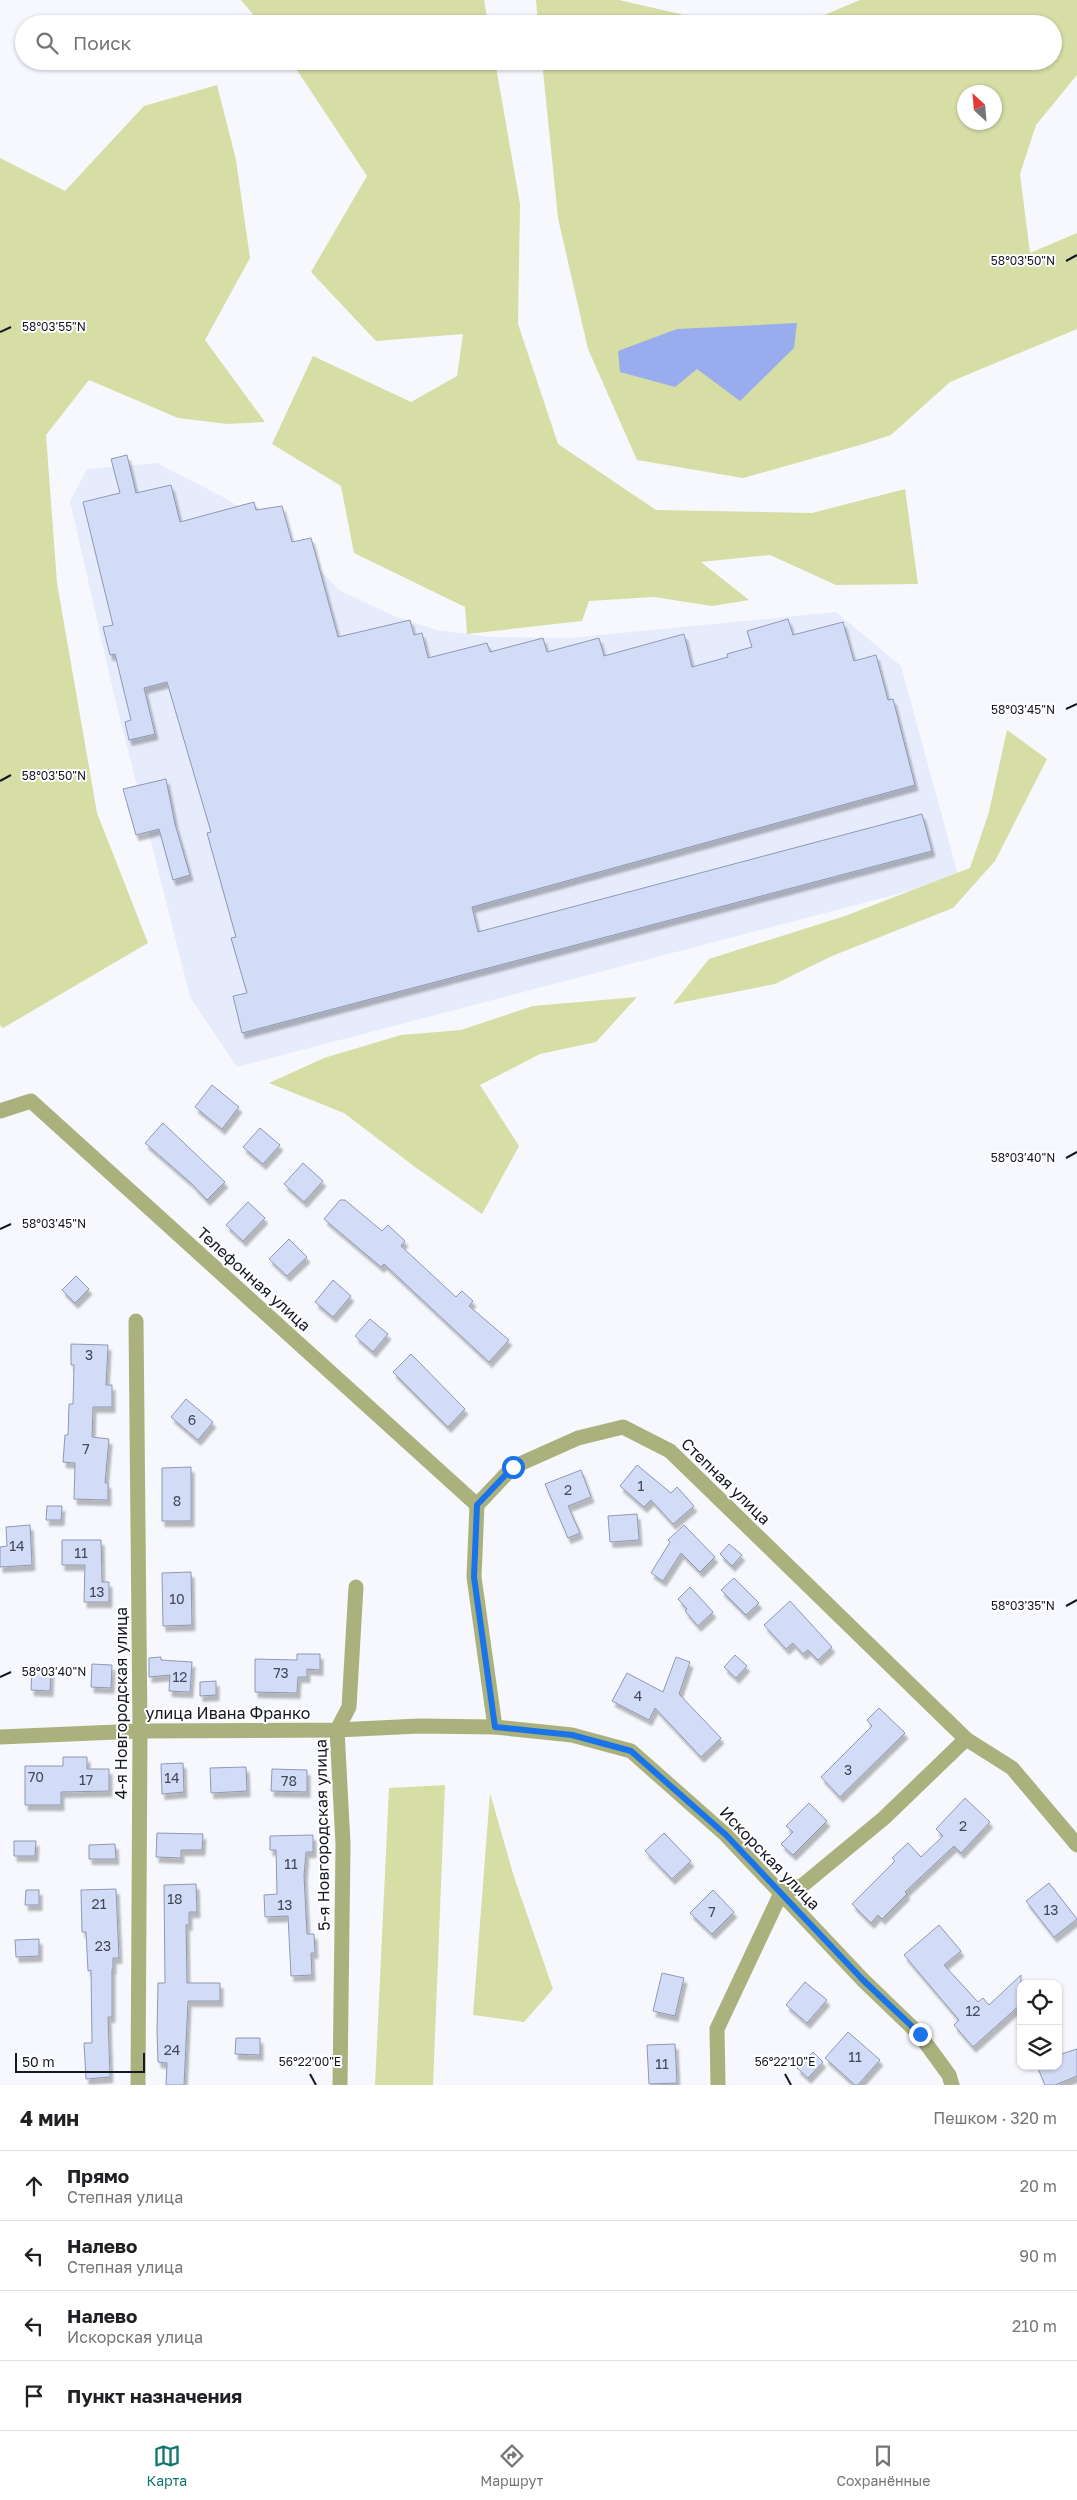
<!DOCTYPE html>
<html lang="ru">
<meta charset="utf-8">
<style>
:root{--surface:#fff;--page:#f6f6f6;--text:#202124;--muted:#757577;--line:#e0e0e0;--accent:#0f766e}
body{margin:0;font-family:"Golos Text",sans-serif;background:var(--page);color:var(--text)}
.controls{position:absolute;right:15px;bottom:15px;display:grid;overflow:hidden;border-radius:10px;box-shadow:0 1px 4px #0004}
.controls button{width:45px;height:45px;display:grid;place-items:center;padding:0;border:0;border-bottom:1px solid var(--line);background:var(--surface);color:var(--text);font:25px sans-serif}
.compass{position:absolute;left:957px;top:85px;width:45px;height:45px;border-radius:50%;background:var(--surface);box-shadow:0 1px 4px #0004;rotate:334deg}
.scale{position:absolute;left:15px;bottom:12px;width:130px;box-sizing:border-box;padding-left:5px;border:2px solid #151823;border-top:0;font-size:14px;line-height:18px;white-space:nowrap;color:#151823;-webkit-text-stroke:4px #fff;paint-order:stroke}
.stop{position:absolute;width:15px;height:15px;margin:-11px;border:4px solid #1a73e8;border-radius:50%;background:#fff}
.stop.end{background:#1a73e8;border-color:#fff;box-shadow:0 1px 5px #0008}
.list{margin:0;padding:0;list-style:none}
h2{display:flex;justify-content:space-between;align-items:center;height:65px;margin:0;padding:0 20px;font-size:21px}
h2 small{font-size:16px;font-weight:400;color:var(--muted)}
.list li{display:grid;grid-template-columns:32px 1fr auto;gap:15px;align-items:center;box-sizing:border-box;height:70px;padding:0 20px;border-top:1px solid var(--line)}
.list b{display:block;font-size:19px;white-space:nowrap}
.list p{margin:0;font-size:16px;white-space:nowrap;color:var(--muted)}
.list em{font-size:16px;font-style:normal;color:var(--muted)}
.icon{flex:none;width:28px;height:28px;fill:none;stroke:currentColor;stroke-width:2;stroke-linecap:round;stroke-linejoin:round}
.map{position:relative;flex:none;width:1077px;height:2085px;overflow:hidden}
.search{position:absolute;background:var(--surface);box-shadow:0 1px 4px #0004;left:15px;right:15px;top:15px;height:55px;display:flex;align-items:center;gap:12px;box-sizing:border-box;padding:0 18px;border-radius:28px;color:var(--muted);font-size:19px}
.sheet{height:345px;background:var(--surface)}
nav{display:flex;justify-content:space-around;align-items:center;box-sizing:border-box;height:70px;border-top:1px solid var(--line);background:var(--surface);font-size:14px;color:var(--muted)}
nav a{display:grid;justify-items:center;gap:2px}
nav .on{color:var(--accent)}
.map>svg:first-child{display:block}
</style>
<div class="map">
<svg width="1077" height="2085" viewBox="0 0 1077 2085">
<defs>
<filter id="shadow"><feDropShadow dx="3" dy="5.5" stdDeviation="1" flood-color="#0004"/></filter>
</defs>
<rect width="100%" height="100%" fill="#f6f8fe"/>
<path fill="#e7ecfc" d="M 157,463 L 223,497 L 285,534 L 339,590 L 394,616 L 437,630 L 491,637 L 570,638 L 836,612 L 901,666 L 959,878 L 237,1067 L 190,997 L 115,699 L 70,501 L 87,469 Z"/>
<g fill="#d6dda5" fill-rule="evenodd">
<path d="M 241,0 L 484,0 L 488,24 L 261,24 Z"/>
<path d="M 536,0 L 619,0 L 723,24 L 538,24 Z"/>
<path d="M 860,0 L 1077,0 L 1077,75 L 1036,125 L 1020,174 L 1030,253 L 1077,233 L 1077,329 L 950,382 L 891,435 L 860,445 L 743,478 L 637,460 L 588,349 L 558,218 L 542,61 L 1053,61 L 1053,24 L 803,24 ZM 964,92 L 994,92 L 994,122 L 964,122 Z"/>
<path d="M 291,61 L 495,61 L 520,204 L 518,324 L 558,444 L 656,510 L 812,513 L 905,489 L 918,584 L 836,585 L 770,555 L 701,562 L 749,600 L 712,606 L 654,597 L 589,601 L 582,621 L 467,634 L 465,607 L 354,553 L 341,486 L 272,444 L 313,356 L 411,402 L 457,376 L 463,334 L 376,341 L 311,272 L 367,176 Z"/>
<path d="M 217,85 L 236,160 L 250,258 L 205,340 L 265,422 L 227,424 L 178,418 L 89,380 L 46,435 L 57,583 L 97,813 L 148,943 L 3,1028 L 0,1025 L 0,158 L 65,191 L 144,106 Z"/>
<path d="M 1007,730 L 1047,759 L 995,861 L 953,908 L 832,956 L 775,984 L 673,1004 L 709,959 L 845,916 L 970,868 L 989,812 Z"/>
<path d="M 637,997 L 596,1042 L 540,1054 L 480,1085 L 519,1146 L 482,1214 L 415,1167 L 344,1113 L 269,1083 L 324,1058 L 401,1035 L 461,1030 L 533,1006 Z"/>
<path d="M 445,1785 L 433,2085 L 375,2085 L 389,1788 Z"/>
<path d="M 490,1793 L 514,1877 L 553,1989 L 524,2022 L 473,2015 Z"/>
</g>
<path fill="#99adee" d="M 797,323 L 794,348 L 740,401 L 697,369 L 675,387 L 620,372 L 618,351 L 677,329 Z"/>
<g fill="#d3dcf7" stroke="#8f98b4" filter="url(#shadow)">
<path d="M 127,455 L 136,493 L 171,485 L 180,522 L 254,502 L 256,510 L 282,506 L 292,542 L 311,538 L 338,637 L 410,620 L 414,635 L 422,633 L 428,658 L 487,643 L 490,652 L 543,638 L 547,652 L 599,638 L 604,656 L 684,634 L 692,667 L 728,657 L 727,654 L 752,647 L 747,631 L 788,619 L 793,635 L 843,622 L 854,661 L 876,655 L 888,700 L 893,699 L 915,785 L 472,907 L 478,932 L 922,814 L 932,851 L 242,1033 L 233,996 L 247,993 L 231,938 L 236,937 L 207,833 L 211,832 L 167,682 L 144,688 L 155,734 L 129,740 L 125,722 L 131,720 L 115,654 L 110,655 L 103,627 L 113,625 L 83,502 L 120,493 L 111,459 Z"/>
<path d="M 166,779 L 175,824 L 190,875 L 173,880 L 159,829 L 136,835 L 123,789 Z"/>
<path d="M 212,1085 L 239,1107 L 222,1129 L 195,1107 Z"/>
<path d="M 163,1123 L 225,1182 L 207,1200 L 191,1183 L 145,1143 Z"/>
<path d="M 260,1128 L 280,1145 L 263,1164 L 243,1147 Z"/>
<path d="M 303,1163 L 323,1181 L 304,1202 L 284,1184 Z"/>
<path d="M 340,1200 L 345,1200 L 382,1231 L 388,1225 L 405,1241 L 401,1246 L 456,1297 L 462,1291 L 473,1301 L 469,1306 L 509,1340 L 489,1362 L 384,1264 L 381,1267 L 324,1219 Z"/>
<path d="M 248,1202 L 265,1218 L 243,1241 L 226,1225 Z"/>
<path d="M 289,1239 L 307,1257 L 287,1276 L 269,1259 Z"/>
<path d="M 76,1276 L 89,1289 L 75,1303 L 62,1290 Z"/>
<path d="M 333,1280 L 351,1296 L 333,1317 L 315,1302 Z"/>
<path d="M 370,1319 L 388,1334 L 373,1352 L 355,1336 Z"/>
<path d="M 71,1344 L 108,1345 L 106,1385 L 112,1385 L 112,1407 L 93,1407 L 92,1437 L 109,1439 L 105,1483 L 108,1483 L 108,1500 L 74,1499 L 75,1463 L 63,1462 L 65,1435 L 68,1435 L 69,1404 L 73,1404 L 74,1365 L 71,1365 Z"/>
<path d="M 411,1354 L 465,1409 L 448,1427 L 393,1372 Z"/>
<path d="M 186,1399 L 213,1422 L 198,1440 L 171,1417 Z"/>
<path d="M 637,1465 L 671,1493 L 677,1487 L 694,1506 L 673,1524 L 651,1500 L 644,1507 L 620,1486 Z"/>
<path d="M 191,1467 L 191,1521 L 162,1521 L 162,1468 Z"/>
<path d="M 581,1470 L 591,1497 L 568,1506 L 580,1533 L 568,1538 L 545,1484 Z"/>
<path d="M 47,1506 L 62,1506 L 61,1520 L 46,1520 Z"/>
<path d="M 637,1514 L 639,1540 L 610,1542 L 608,1516 Z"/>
<path d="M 30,1525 L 32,1565 L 0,1567 L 0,1547 L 7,1546 L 6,1527 Z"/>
<path d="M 684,1525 L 715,1557 L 700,1572 L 681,1553 L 663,1581 L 651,1573 L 670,1542 L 668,1540 Z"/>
<path d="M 62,1540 L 101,1540 L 102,1582 L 109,1582 L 109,1602 L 84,1602 L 85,1565 L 62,1565 Z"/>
<path d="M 729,1544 L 742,1555 L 732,1566 L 720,1554 Z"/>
<path d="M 191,1572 L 192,1625 L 163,1626 L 162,1573 Z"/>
<path d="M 734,1578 L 759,1603 L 746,1615 L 721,1590 Z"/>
<path d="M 690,1587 L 713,1612 L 698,1626 L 685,1611 L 687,1609 L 678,1599 Z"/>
<path d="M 790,1601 L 832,1647 L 818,1660 L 808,1650 L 803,1654 L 793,1643 L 786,1649 L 764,1625 Z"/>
<path d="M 297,1654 L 320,1654 L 320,1670 L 307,1669 L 307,1677 L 298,1677 L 297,1693 L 255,1692 L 255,1659 L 297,1660 Z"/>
<path d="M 735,1655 L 747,1666 L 736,1678 L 724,1667 Z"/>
<path d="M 161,1657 L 161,1660 L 192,1662 L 190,1692 L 169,1691 L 170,1675 L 149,1677 L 149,1658 Z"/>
<path d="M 676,1657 L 690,1662 L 679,1694 L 721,1738 L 701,1757 L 655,1708 L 649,1720 L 612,1701 L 627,1673 L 663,1692 Z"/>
<path d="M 92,1664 L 112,1665 L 111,1688 L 91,1687 Z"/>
<path d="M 32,1668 L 51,1668 L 50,1691 L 31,1690 Z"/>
<path d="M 216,1681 L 216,1695 L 200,1696 L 200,1682 Z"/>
<path d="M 879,1708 L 905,1733 L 840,1797 L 821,1777 L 872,1726 L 867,1720 Z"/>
<path d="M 63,1757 L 87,1757 L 87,1769 L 109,1769 L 109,1791 L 61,1792 L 61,1805 L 25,1805 L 25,1766 L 63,1766 Z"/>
<path d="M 183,1763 L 184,1792 L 162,1794 L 161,1764 Z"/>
<path d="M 246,1767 L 247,1791 L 211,1793 L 210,1768 Z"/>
<path d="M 272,1769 L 307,1770 L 307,1792 L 271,1791 Z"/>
<path d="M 965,1798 L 990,1822 L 961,1853 L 954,1846 L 905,1892 L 907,1894 L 882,1919 L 878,1915 L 871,1923 L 852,1904 L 895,1861 L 892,1858 L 908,1843 L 921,1857 L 943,1836 L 936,1829 Z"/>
<path d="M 809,1803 L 827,1821 L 793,1855 L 781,1844 L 793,1832 L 786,1826 Z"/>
<path d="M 157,1833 L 203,1834 L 202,1850 L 181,1850 L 181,1858 L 156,1857 Z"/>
<path d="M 664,1833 L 691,1861 L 672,1879 L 645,1851 Z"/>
<path d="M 313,1835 L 313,1852 L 306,1852 L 304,1876 L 307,1934 L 314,1934 L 315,1953 L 311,1953 L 312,1975 L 291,1976 L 288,1916 L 265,1917 L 264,1895 L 277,1894 L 276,1850 L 270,1850 L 270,1836 Z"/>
<path d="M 14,1841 L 36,1841 L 35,1856 L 14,1856 Z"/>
<path d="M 115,1844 L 116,1859 L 89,1859 L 89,1845 Z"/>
<path d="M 1049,1883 L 1077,1919 L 1054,1937 L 1026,1901 Z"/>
<path d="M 196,1884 L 197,1912 L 189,1912 L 189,1925 L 186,1925 L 187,1983 L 220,1983 L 220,2001 L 188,2001 L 184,2085 L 166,2085 L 167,2063 L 158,2062 L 157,2031 L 158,1983 L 165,1983 L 164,1885 Z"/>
<path d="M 116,1889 L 119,1958 L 113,1958 L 113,1969 L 112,1969 L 112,2017 L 108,2017 L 110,2077 L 86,2079 L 84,2043 L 92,2043 L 91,1970 L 88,1971 L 86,1932 L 82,1932 L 81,1890 Z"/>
<path d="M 26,1890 L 39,1890 L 39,1905 L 25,1905 Z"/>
<path d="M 713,1890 L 734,1912 L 712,1934 L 690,1913 Z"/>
<path d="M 939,1925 L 961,1951 L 944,1965 L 978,2002 L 983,1998 L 989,2005 L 1021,1975 L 1021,2004 L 973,2047 L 954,2025 L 959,2020 L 904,1955 Z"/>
<path d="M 39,1939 L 39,1956 L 16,1957 L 15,1940 Z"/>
<path d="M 662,1973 L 684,1978 L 675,2016 L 653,2011 Z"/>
<path d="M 805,1982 L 827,2000 L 807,2023 L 786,2005 Z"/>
<path d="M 848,2032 L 880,2060 L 858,2085 L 855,2085 L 825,2058 Z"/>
<path d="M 236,2038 L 260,2038 L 260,2055 L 235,2054 Z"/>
<path d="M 675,2044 L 677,2083 L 649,2084 L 647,2045 Z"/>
<path d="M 1077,2049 L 1077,2076 L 1055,2085 L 1045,2085 L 1037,2066 L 1058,2066 L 1058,2055 Z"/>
<path d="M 813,2052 L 823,2062 L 808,2078 L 797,2068 Z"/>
</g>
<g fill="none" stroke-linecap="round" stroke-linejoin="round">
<g stroke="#aab17d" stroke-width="15">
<path d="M 0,1111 L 31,1101 L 477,1505"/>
<path d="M 136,1321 L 140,1731 L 138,2085"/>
<path d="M 495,1727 L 474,1577 L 477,1505 L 513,1467 L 578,1438 L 623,1427 L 670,1451 L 966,1739 L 1012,1768 L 1077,1845"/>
<path d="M 0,1737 L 140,1731 L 337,1730 L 419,1726 L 495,1727 L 572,1735 L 631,1751 L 726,1835 L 863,1980 L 919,2034 L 949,2075 L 952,2085"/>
<path d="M 340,2085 L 343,1844 L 337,1730 L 349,1707 L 356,1587"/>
<path d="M 718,2085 L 717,2029 L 781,1893 L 803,1885 L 884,1818 L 966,1739"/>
</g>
</g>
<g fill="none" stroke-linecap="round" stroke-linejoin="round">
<path stroke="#1a73e8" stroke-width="6" d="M 513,1467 L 477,1505 L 474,1577 L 495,1727 L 572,1735 L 631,1751 L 726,1835 L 863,1980 L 920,2034"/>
</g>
<path fill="none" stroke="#151823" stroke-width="2" d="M 1066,261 L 1077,255M 0,332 L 11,327M 1066,709 L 1077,704M 0,781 L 11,775M 1066,1158 L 1077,1152M 0,1229 L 11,1224M 1066,1606 L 1077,1600M 0,1677 L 11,1672M 310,2074 L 316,2085M 785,2074 L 791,2085"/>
<g text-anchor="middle" stroke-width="4" stroke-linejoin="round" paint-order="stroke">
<g font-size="14" fill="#444958">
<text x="89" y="1360">3</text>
<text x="192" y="1425">6</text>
<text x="86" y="1454">7</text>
<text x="641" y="1491">1</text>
<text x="568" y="1495">2</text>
<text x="177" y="1506">8</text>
<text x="17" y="1551">14</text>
<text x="81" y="1558">11</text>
<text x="97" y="1597">13</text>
<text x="177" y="1604">10</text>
<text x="281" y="1678">73</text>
<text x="180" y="1682">12</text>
<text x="638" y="1701">4</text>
<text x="848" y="1775">3</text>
<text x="36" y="1782">70</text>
<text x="172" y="1783">14</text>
<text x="86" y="1785">17</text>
<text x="289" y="1786">78</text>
<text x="963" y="1831">2</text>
<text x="291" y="1869">11</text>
<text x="175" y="1904">18</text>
<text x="99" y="1909">21</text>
<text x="285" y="1910">13</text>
<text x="1051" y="1915">13</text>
<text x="712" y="1917">7</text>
<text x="103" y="1951">23</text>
<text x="973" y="2016">12</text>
<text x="172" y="2055">24</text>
<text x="855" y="2062">11</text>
<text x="662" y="2069">11</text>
</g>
<g font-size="16" fill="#151823" stroke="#fff">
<text transform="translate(254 1279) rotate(42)" y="6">Телефонная улица</text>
<text transform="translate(726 1481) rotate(44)" y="6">Степная улица</text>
<text transform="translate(121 1703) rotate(-90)" y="6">4-я Новгородская улица</text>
<text x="228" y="1719">улица Ивана Франко</text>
<text transform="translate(322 1835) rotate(-91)" y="6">5-я Новгородская улица</text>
<text transform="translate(770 1858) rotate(46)" y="6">Искорская улица</text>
</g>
</g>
<g font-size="12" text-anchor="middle" fill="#151823" stroke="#fff" stroke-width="4" stroke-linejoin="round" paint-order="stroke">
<text x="1023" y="265">58°03'50"N</text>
<text x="54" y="331">58°03'55"N</text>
<text x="1023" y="714">58°03'45"N</text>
<text x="54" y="780">58°03'50"N</text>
<text x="1023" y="1162">58°03'40"N</text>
<text x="54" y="1228">58°03'45"N</text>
<text x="1023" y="1610">58°03'35"N</text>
<text x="54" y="1676">58°03'40"N</text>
<text x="310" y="2066">56°22'00"E</text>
<text x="785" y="2066">56°22'10"E</text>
</g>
</svg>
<div class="controls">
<button><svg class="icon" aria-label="locate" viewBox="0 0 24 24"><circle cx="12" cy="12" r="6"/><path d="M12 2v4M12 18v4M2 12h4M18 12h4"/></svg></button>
<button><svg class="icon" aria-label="layers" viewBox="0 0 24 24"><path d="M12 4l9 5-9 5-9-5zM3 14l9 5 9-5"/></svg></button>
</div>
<svg class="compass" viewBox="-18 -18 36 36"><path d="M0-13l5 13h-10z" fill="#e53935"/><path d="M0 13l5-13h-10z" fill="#757577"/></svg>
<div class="scale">50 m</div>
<div class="stop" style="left:513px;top:1467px"></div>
<div class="stop end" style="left:920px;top:2034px"></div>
<div class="search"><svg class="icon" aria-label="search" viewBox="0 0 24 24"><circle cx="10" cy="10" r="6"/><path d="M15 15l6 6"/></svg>Поиск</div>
</div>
<section class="sheet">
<h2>4 мин<small>Пешком · 320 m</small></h2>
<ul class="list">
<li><svg class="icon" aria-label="ahead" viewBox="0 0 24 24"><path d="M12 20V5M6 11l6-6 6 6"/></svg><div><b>Прямо</b><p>Степная улица</p></div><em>20 m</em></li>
<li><svg class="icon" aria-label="left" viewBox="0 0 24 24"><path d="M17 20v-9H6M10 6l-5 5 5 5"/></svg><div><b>Налево</b><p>Степная улица</p></div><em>90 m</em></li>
<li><svg class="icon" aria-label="left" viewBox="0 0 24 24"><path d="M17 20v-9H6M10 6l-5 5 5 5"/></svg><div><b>Налево</b><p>Искорская улица</p></div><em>210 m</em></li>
<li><svg class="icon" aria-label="arrive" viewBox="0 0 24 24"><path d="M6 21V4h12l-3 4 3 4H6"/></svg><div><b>Пункт назначения</b></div></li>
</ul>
</section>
<nav>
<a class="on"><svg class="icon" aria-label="map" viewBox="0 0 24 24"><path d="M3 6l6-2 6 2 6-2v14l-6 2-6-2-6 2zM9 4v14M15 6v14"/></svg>Карта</a>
<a><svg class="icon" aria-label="directions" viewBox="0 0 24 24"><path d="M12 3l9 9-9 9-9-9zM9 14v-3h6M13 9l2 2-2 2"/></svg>Маршрут</a>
<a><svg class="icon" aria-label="saved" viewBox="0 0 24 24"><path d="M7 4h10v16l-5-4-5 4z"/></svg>Сохранённые</a>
</nav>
